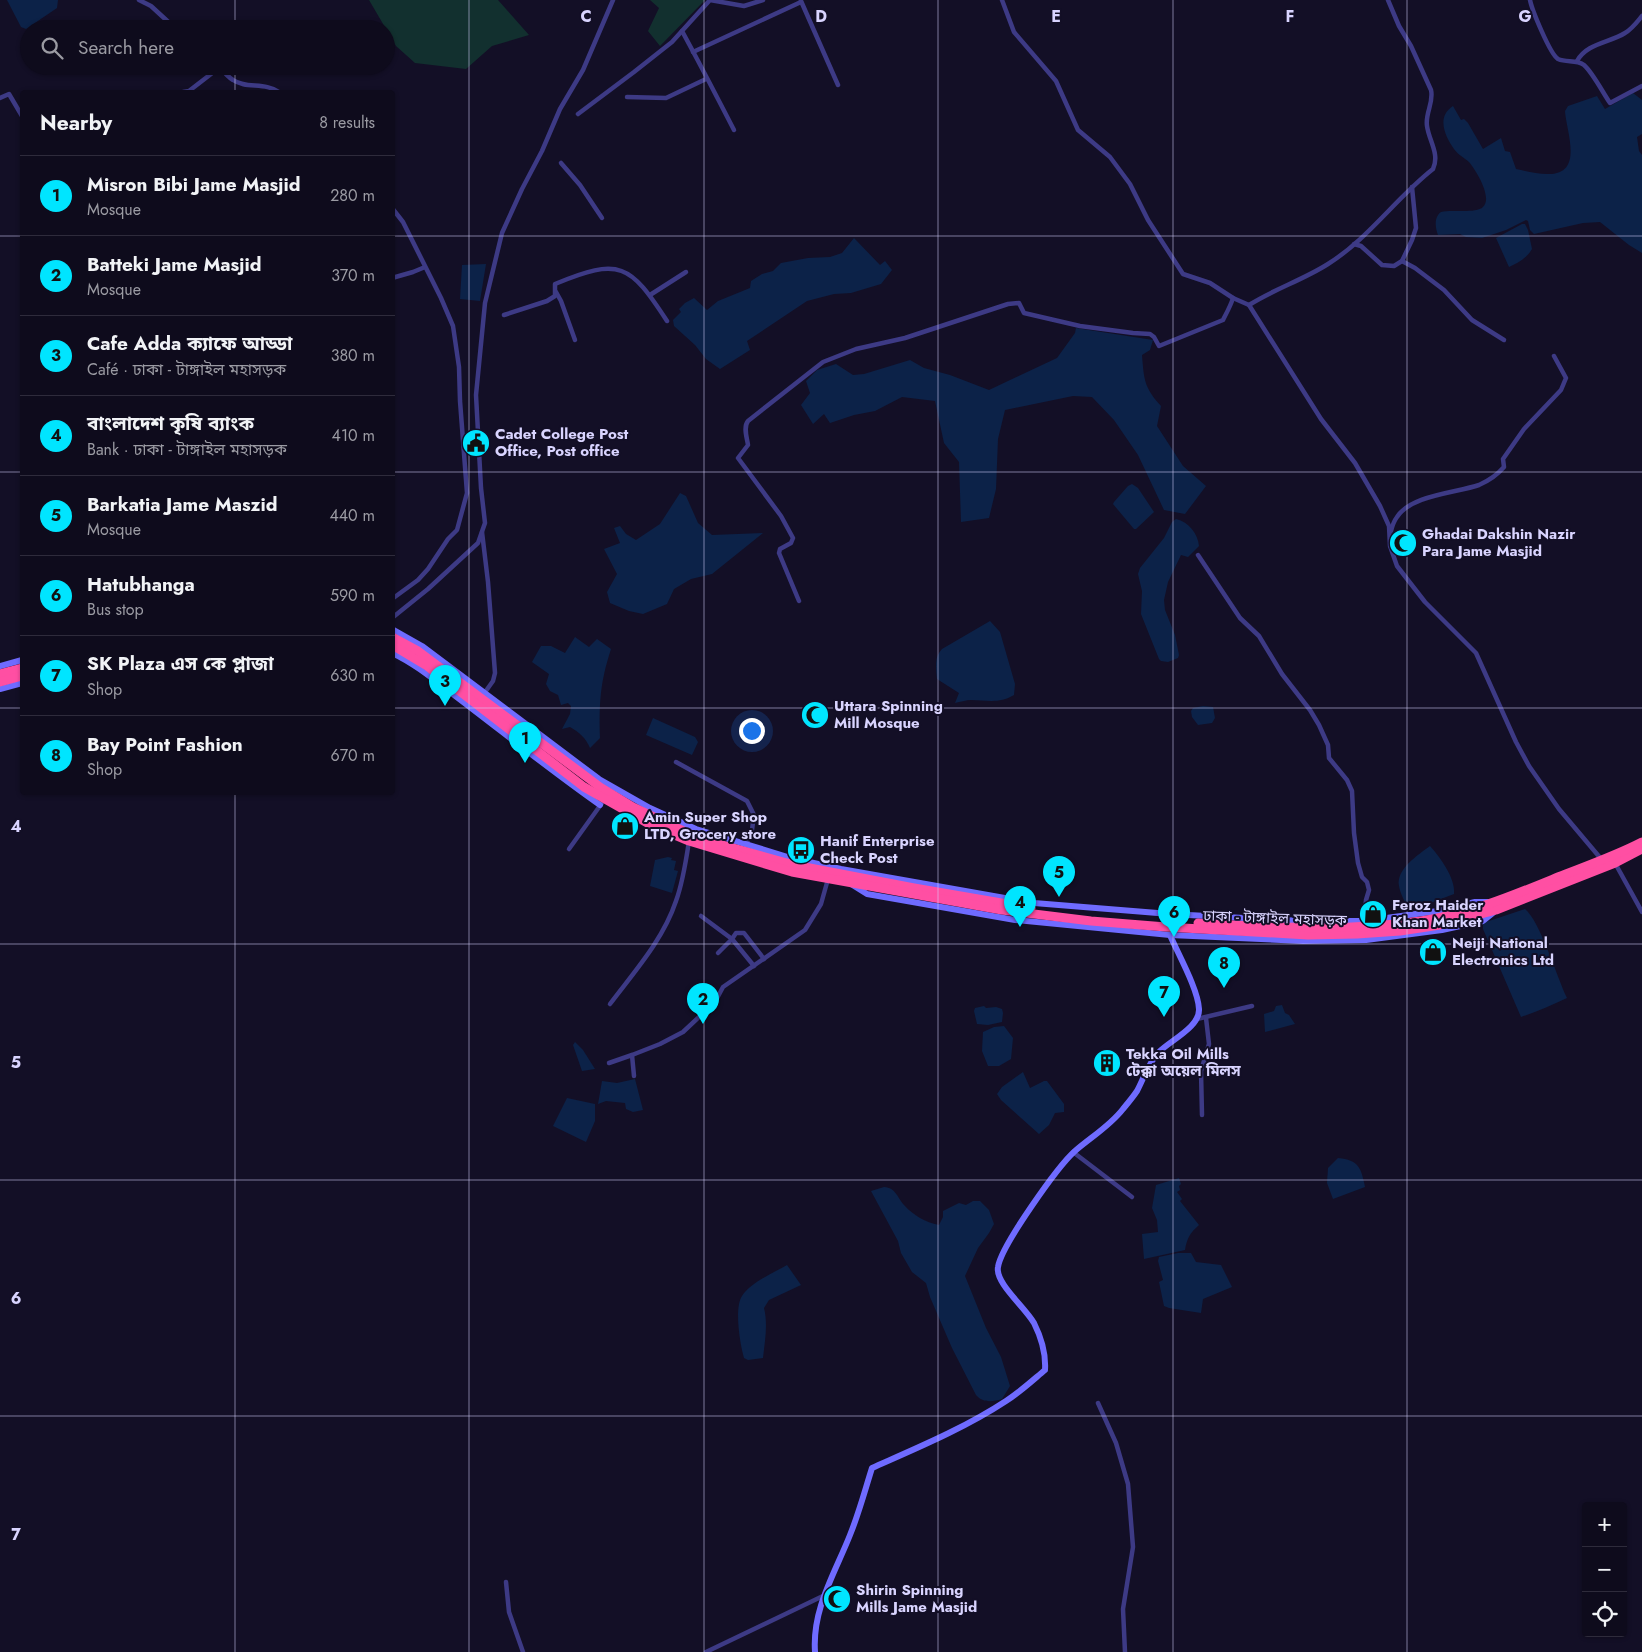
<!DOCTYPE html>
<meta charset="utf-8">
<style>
:root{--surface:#0e0b1c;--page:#171425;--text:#f1f3f6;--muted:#9b9ba3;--line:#2e2b3b;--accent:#00e5ff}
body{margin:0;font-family:Jost,"Noto Sans Bengali",sans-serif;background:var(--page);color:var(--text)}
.controls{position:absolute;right:15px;bottom:15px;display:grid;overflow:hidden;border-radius:5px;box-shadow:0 1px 4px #0004}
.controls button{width:45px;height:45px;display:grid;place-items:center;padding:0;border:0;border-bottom:1px solid var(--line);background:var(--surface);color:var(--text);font:25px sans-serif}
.you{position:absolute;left:751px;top:730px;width:18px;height:18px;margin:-12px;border:4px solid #fff;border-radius:50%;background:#1a73e8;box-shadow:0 0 0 8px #1a73e833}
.badge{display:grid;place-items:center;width:32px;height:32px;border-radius:50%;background:var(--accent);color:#111;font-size:16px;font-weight:700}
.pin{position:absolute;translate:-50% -41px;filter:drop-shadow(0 1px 2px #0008)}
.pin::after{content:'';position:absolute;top:26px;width:18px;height:15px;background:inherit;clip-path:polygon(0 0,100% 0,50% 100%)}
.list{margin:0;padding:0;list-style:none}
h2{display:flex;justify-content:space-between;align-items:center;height:65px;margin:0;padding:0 20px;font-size:21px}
h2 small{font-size:16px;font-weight:400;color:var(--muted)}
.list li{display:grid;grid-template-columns:32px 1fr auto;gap:15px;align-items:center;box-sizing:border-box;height:80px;padding:0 20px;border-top:1px solid var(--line)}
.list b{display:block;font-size:19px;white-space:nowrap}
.list p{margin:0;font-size:16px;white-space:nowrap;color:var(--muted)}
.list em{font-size:16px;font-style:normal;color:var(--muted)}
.icon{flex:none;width:28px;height:28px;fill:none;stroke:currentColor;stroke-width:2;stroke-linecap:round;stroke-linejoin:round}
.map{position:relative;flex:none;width:1642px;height:1652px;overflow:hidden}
.search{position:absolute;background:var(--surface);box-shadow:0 1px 4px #0004;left:20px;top:20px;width:375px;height:55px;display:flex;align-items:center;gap:12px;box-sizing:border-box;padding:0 18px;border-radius:28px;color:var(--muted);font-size:19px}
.panel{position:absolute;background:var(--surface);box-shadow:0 1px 4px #0004;left:20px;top:90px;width:375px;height:705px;border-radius:5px}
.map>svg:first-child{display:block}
</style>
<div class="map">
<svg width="1642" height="1652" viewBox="0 0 1642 1652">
<rect width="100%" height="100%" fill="#130f26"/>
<g fill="#12302f">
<path d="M 369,0 L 498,0 L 529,35 L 492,46 L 466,69 L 415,63 L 396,46 Z"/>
<path d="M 650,0 L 705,0 L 660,46 L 648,31 L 659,8 Z"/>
</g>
<g fill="#0c2248">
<path d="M 7,0 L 58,0 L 57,8 L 26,29 L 21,27 Z"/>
<path d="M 1633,93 L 1642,100 L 1642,134 L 1637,137 L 1639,151 L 1642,155 L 1642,253 L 1629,245 L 1600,222 L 1583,223 L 1534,234 L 1530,230 L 1528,221 L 1526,220 L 1506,230 L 1482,238 L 1466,237 L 1460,234 L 1438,235 C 1435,227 1434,217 1441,212 C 1451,209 1476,214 1483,207 C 1493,198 1476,170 1469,162 C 1465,158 1458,155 1454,149 C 1445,136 1436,117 1453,106 L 1461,120 L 1464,119 L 1468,123 L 1483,149 L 1501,138 L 1505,151 L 1510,152 L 1516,169 C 1526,171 1537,174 1547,174 C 1585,175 1566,131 1565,111 L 1568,106 L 1597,96 L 1605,109 Z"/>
<path d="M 1522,224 L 1525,224 L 1528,230 L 1532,249 C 1527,258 1518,263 1509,267 L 1496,238 Z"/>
<path d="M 854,238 L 880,265 L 885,261 L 892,270 L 881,284 L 851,293 L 834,294 L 807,301 L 747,341 L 750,350 L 720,369 L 706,359 L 695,345 L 674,326 L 673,320 L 681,312 L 679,309 L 685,303 L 694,298 L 707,310 L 718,301 L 750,288 L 751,281 L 762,274 L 773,271 L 781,263 L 808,258 L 830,257 L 842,253 Z"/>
<path d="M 486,264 L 480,301 L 460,299 L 462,265 Z"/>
<path d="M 1076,328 L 1153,340 L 1150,350 L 1142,355 C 1144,380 1144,387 1161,406 L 1157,426 L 1183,466 L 1206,486 L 1185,514 L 1164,510 L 1138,455 L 1114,420 L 1092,397 L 1073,396 L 1005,410 L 998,439 L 996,489 L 989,518 L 961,522 L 959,462 L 944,443 L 935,401 L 902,397 L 875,411 L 854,415 L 830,423 L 824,414 L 813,424 L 801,405 L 810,393 L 806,381 L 817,370 L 836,364 L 853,375 L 864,374 L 910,360 L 924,368 L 950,375 L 989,390 L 1057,358 L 1075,333 Z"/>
<path d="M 1132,484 L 1138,488 L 1154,512 L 1136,529 L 1134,529 L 1113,504 L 1114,502 L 1128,486 Z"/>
<path d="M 680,493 L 686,496 L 698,523 L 712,535 L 763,533 L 712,574 L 691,579 L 674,589 L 667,604 L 643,614 L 629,611 L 610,603 L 607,592 L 617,574 L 604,549 L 620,543 L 614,528 L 620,526 L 626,534 L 636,540 L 660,524 Z"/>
<path d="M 1176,519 C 1189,522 1198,534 1199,546 L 1188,557 L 1181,555 L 1168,582 L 1164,600 L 1165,610 L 1175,635 L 1179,655 L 1178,658 L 1168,662 L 1161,661 L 1159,659 L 1141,614 L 1142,591 L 1138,574 L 1140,568 L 1164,538 L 1172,522 Z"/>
<path d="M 990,621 L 1000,632 L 1015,684 L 1014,695 C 999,704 987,700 971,700 C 966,700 960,702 955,703 L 959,693 L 937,679 C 936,668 934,657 942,649 Z"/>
<path d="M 575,637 L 589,647 L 597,639 L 611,649 C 600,683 599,703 600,738 L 590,748 C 586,738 579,732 570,727 L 562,729 L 570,714 L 571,706 L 568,703 L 561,705 L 558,695 L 550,691 L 546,684 L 549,674 L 532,662 L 541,646 L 551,646 L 565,653 Z"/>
<path d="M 1203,706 L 1213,707 L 1215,718 L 1212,723 L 1198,725 L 1192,717 L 1191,711 L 1193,708 Z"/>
<path d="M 653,718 L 695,737 L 698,742 L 692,755 L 646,735 Z"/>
<path d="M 1430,846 C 1440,857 1456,879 1454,894 L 1417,908 L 1408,908 C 1405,902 1400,893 1399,886 C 1396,869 1418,855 1430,846 Z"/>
<path d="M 668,857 L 672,858 L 671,860 L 676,861 L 674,870 L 678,871 L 672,893 L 650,886 L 655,860 Z"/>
<path d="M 1525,909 C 1540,921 1557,977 1567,998 C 1551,1005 1537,1012 1521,1017 L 1483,929 L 1483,923 Z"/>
<path d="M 1282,1005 L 1285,1013 L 1289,1015 L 1295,1024 L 1265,1032 L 1264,1014 L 1274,1011 L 1276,1006 Z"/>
<path d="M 984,1006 L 986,1008 L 996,1007 L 1002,1009 L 1003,1013 L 1002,1022 L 988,1025 L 977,1024 L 974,1011 L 975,1008 Z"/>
<path d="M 1004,1026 L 1013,1038 L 1011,1059 L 999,1066 L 988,1066 L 982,1051 L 983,1032 L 994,1027 Z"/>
<path d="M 575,1042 L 583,1050 L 595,1069 L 582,1071 L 573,1045 Z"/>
<path d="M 1023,1072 L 1030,1088 L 1044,1081 L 1047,1081 L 1064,1104 L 1064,1112 L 1055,1113 L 1049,1125 L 1039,1134 L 1001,1100 L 997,1094 L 1002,1087 Z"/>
<path d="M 635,1079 L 643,1110 L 633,1112 L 626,1109 L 625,1103 L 606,1101 L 598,1104 L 602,1081 L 617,1083 Z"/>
<path d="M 567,1098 L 595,1104 L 595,1121 L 586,1142 L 553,1126 Z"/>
<path d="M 1338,1158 C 1359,1160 1361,1168 1365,1187 L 1333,1199 L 1327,1183 L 1328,1168 Z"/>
<path d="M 1179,1178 L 1181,1184 L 1179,1186 L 1180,1190 L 1177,1192 L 1182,1199 L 1180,1201 L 1199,1225 C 1190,1233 1187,1238 1185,1250 L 1144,1259 L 1142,1234 L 1158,1232 L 1157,1220 L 1152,1208 L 1156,1185 Z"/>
<path d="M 884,1187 C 896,1188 897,1197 904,1205 C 914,1216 925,1222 939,1225 L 943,1217 L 943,1211 L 959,1203 L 966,1205 L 973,1201 L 980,1201 L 989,1210 L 994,1224 L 989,1233 L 978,1248 L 965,1276 L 986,1328 L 1001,1357 L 1010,1386 L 1002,1399 C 992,1402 983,1403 976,1395 L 952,1348 L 930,1297 L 926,1283 L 912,1272 L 901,1253 L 898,1241 L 871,1191 Z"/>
<path d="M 1178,1253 L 1191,1253 L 1196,1262 L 1221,1265 L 1232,1287 L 1203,1299 L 1201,1313 L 1169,1308 L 1164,1306 L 1159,1282 L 1163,1280 L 1158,1261 L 1159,1257 Z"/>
<path d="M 787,1265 L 801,1285 L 769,1300 L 764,1308 C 768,1324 765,1341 763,1358 L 748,1360 L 744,1358 C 740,1344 734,1308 742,1296 C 751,1282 773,1273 787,1265 Z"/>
</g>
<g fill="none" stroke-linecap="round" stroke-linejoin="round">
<g stroke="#3d3a85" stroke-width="4.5">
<path d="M 139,0 L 151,6 L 176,29"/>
<path d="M 1002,0 L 1014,32 L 1056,81 L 1078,130 L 1110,157 L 1130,184 L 1148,220 L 1183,274 L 1210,283 L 1233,298 L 1249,305 L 1321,419 L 1355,463 L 1380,506 L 1389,526 L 1390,546 L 1397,566 L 1425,602 L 1476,653 L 1516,742 L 1529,766 L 1559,809 L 1602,860"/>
<path d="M 1530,0 C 1532,10 1550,54 1558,59 C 1567,63 1576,59 1584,65 C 1593,73 1603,93 1610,103 L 1642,86"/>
<path d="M 801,1 L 838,85"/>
<path d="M 682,31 C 700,64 717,97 734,130"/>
<path d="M 693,52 L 801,2"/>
<path d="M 1577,61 C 1587,43 1609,43 1625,33 C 1632,29 1637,22 1642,16"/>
<path d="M 219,66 C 223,71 228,77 233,80 C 246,89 265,82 279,92"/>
<path d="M 183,92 L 189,91 L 220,67"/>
<path d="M 627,97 L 666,98 L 706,79"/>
<path d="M 0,98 L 9,94 L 22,116"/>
<path d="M 578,114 L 634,72 L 672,42 L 710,0 L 744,6 L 763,0"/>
<path d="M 561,163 L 580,185 L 602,218"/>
<path d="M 392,208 L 403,222 L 441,298 L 453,326 L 459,367 L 460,401 L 467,493 L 457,530 L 448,539 L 428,569 L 418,580 L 392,599"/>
<path d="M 1354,244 L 1361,246 L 1382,265 L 1394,266 L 1402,261 L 1412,240 L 1416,228 L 1412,187"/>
<path d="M 1402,261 L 1415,268 L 1444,290 L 1472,320 L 1504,340"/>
<path d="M 392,278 L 413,272 L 425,267"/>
<path d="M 556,292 L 561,301 L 575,340"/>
<path d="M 650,295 L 686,272"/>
<path d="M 1249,305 C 1274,289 1303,280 1328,264 C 1368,239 1396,198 1433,169 C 1440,154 1429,141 1427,126 C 1425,113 1434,103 1431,90 L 1411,46 L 1399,26 L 1388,0"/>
<path d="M 504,315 L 547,301 L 555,296 L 555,284 C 620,257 630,264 667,321"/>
<path d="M 1391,531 C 1392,527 1394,521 1397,517 C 1411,495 1456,493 1479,485 C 1488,481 1498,474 1504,467 L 1503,459 L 1524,429 L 1561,390 L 1566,378 L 1554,356"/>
<path d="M 482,532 L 488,582 L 495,673 L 493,681 L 483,695"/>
<path d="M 1198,555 L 1240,618 L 1259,636 L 1282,674 L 1310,710 L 1319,725 L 1328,745 L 1329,758 L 1347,780 L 1352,791 L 1354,833 L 1358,863 L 1362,877 L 1367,882 L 1369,890 L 1366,900 L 1364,921"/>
<path d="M 799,601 L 779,553 L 780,549 L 791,543 L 793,538 L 781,516 L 738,458 L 748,445 C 747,438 743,427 748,421 L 823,362 L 856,349 L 905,338 L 1008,304 L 1019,303 L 1024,313 L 1080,326 L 1133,333 L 1150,334 L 1154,337 L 1159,346 L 1223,320 C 1226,314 1231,305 1233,298"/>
<path d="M 392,618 L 428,589 L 478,543 L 485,523 L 481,488 L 476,395 L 485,303 L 502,233 L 522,189 L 542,151 L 560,109 L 583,70 L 613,0"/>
<path d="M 676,762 L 747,801 L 754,815 L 752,830 L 746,845"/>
<path d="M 569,849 L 602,803"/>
<path d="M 1615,863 L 1642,912"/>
<path d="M 701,916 L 732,939 L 718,953"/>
<path d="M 754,966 L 732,939 L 736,933 L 744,933 L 764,959"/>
<path d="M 610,1004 C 634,972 663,940 676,901 C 683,882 686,861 689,841"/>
<path d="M 1197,1019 L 1252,1006"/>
<path d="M 632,1055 L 660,1044 L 683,1032 L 715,1002 L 723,987 L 805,930 L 821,904 L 828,879"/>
<path d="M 609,1063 L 632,1055 L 634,1076"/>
<path d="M 1202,1115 L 1201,1071 L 1209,1044 L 1206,1018"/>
<path d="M 1073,1152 L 1132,1197"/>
<path d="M 1098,1403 L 1116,1443 L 1128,1484 L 1133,1547 L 1123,1609 L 1125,1652"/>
<path d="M 506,1582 L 509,1612 L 523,1652"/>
<path d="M 706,1652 L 823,1596"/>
</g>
<g stroke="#6f6bff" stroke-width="6">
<path d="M 392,629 L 422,646 L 599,779 L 650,808 L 696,829 L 791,858 L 841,869 L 1034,903 L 1170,914 L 1302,921 L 1364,921 L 1438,911 L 1475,902 L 1488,902"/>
<path d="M 392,653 C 418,665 440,685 462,701 C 508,736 553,772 600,805"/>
<path d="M 0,666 L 22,660"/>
<path d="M 0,689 L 22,683"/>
<path d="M 851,884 L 867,894 L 1015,920 L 1170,935 L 1303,941 L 1366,940 L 1442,930 L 1483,921 L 1493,913"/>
<path d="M 815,1652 C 812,1609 835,1573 850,1535 C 859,1513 865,1490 872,1468 C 917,1448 965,1428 1006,1401 C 1020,1392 1033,1380 1045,1370 C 1046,1354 1041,1337 1034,1323 C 1025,1307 995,1283 998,1267 C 1001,1246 1058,1166 1075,1151 C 1091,1137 1110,1126 1123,1109 C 1128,1103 1133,1097 1137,1091 C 1144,1078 1148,1063 1159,1052 C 1171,1040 1200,1027 1199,1009 C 1198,989 1178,954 1170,935"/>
</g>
<g stroke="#ff4fa3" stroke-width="9">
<path d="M 392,637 L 418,651 L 600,787 L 633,807 L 690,834 L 708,841 L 794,865 L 914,888 L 1031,908"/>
<path d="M 392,645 L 427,666 L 584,787 L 651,825 L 689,841 L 792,872 L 1002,910 L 1091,921 L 1166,927 L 1308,935 L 1357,934 L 1400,931 L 1440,925 L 1496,910 L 1615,863 L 1642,849"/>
<path d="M 0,674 L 22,668"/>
<path d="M 0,682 L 22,676"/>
<path d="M 1198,923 C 1272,927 1347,932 1421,921 C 1469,914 1514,895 1558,877 C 1586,866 1615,856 1642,842"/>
</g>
</g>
<path fill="none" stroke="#d9d4ff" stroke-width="1" stroke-opacity="0.55" d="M 235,0 L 235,29M 469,0 L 469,1652M 704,0 L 704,1652M 938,0 L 938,1652M 1173,0 L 1173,1652M 1407,0 L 1407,1652M 235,66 L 235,92M 0,236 L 22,236M 392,236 L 1642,236M 0,472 L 22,472M 392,472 L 1642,472M 0,708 L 22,708M 392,708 L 1642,708M 235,792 L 235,1652M 0,944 L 1642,944M 0,1180 L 1642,1180M 0,1416 L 1642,1416"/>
<defs>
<symbol id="civic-disc" viewBox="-11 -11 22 22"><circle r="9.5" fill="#00e5ff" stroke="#130f26"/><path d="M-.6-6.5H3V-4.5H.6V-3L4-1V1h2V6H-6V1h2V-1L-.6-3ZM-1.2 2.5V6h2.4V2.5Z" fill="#111"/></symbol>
<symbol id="mosque-disc" viewBox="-11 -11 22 22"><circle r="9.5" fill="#00e5ff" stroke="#130f26"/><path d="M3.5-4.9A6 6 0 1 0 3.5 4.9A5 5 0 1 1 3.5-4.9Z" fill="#111"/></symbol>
<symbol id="shop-disc" viewBox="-11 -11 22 22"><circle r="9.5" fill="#00e5ff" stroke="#130f26"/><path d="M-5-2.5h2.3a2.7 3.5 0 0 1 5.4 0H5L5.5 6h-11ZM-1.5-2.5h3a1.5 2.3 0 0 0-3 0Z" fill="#111"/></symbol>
<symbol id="bus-disc" viewBox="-11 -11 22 22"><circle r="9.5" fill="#00e5ff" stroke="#130f26"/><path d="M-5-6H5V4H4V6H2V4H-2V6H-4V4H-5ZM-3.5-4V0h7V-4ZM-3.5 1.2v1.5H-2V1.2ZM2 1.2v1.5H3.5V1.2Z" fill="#111"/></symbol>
<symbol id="building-disc" viewBox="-11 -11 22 22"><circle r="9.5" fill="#00e5ff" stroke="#130f26"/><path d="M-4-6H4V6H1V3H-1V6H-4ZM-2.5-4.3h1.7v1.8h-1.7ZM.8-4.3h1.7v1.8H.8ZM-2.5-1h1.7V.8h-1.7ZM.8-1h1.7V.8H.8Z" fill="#111"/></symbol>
</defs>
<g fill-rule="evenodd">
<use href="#civic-disc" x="460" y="427" width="32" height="32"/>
<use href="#mosque-disc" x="1387" y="527" width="32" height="32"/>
<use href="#mosque-disc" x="799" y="699" width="32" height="32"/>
<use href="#shop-disc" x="609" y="810" width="32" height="32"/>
<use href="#bus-disc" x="785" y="834" width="32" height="32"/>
<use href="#shop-disc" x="1357" y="898" width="32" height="32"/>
<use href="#shop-disc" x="1417" y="936" width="32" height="32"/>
<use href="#building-disc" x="1091" y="1047" width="32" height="32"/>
<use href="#mosque-disc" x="821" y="1583" width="32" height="32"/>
</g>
<g text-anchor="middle" stroke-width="4" stroke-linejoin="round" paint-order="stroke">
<g font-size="15" font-weight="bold" fill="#d9d4ff" stroke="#130f26" text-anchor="start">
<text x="495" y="439">Cadet College Post<tspan x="495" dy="17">Office, Post office</tspan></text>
<text x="1422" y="539">Ghadai Dakshin Nazir<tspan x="1422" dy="17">Para Jame Masjid</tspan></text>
<text x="834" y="711">Uttara Spinning<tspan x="834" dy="17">Mill Mosque</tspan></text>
<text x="644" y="822">Amin Super Shop<tspan x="644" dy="17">LTD, Grocery store</tspan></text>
<text x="820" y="846">Hanif Enterprise<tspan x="820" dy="17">Check Post</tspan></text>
<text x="1392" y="910">Feroz Haider<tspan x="1392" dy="17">Khan Market</tspan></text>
<text x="1452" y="948">Neiji National<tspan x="1452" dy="17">Electronics Ltd</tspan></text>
<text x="1126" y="1059">Tekka Oil Mills<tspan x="1126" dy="17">টেক্কা অয়েল মিলস</tspan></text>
<text x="856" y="1595">Shirin Spinning<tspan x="856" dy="17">Mills Jame Masjid</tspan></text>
</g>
<g font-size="15" fill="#d9d4ff" stroke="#130f26">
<text transform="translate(1275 918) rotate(2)" y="5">ঢাকা - টাঙ্গাইল মহাসড়ক</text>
</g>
</g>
<g font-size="16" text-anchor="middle" font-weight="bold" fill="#d9d4ff" stroke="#130f26" stroke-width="4" stroke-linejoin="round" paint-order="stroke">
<text x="586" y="22">C</text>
<text x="821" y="22">D</text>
<text x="1056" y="22">E</text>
<text x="1290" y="22">F</text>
<text x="1525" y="22">G</text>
<text x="16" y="832">4</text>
<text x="16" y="1068">5</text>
<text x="16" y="1304">6</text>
<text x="16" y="1540">7</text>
</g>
</svg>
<div class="controls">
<button>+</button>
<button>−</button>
<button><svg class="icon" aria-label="locate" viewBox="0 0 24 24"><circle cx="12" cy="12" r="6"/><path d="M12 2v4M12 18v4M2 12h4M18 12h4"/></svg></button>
</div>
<div class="you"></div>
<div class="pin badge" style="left:525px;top:763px">1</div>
<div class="pin badge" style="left:703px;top:1024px">2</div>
<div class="pin badge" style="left:445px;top:706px">3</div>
<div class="pin badge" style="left:1020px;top:927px">4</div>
<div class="pin badge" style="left:1059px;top:897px">5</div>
<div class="pin badge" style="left:1174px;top:937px">6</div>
<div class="pin badge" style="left:1164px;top:1017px">7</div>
<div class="pin badge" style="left:1224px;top:988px">8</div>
<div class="search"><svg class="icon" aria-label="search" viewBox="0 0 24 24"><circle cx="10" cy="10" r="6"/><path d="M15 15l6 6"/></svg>Search here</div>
<section class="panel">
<h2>Nearby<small>8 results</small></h2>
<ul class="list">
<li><span class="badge">1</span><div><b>Misron Bibi Jame Masjid</b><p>Mosque</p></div><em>280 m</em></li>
<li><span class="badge">2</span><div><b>Batteki Jame Masjid</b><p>Mosque</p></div><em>370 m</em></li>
<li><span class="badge">3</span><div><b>Cafe Adda ক্যাফে আড্ডা</b><p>Café · ঢাকা - টাঙ্গাইল মহাসড়ক</p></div><em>380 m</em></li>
<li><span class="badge">4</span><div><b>বাংলাদেশ কৃষি ব্যাংক</b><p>Bank · ঢাকা - টাঙ্গাইল মহাসড়ক</p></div><em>410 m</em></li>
<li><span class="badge">5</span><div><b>Barkatia Jame Maszid</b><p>Mosque</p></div><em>440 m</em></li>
<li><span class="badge">6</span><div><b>Hatubhanga</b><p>Bus stop</p></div><em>590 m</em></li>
<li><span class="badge">7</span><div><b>SK Plaza এস কে প্লাজা</b><p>Shop</p></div><em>630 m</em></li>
<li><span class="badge">8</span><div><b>Bay Point Fashion</b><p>Shop</p></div><em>670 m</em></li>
</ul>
</section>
</div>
